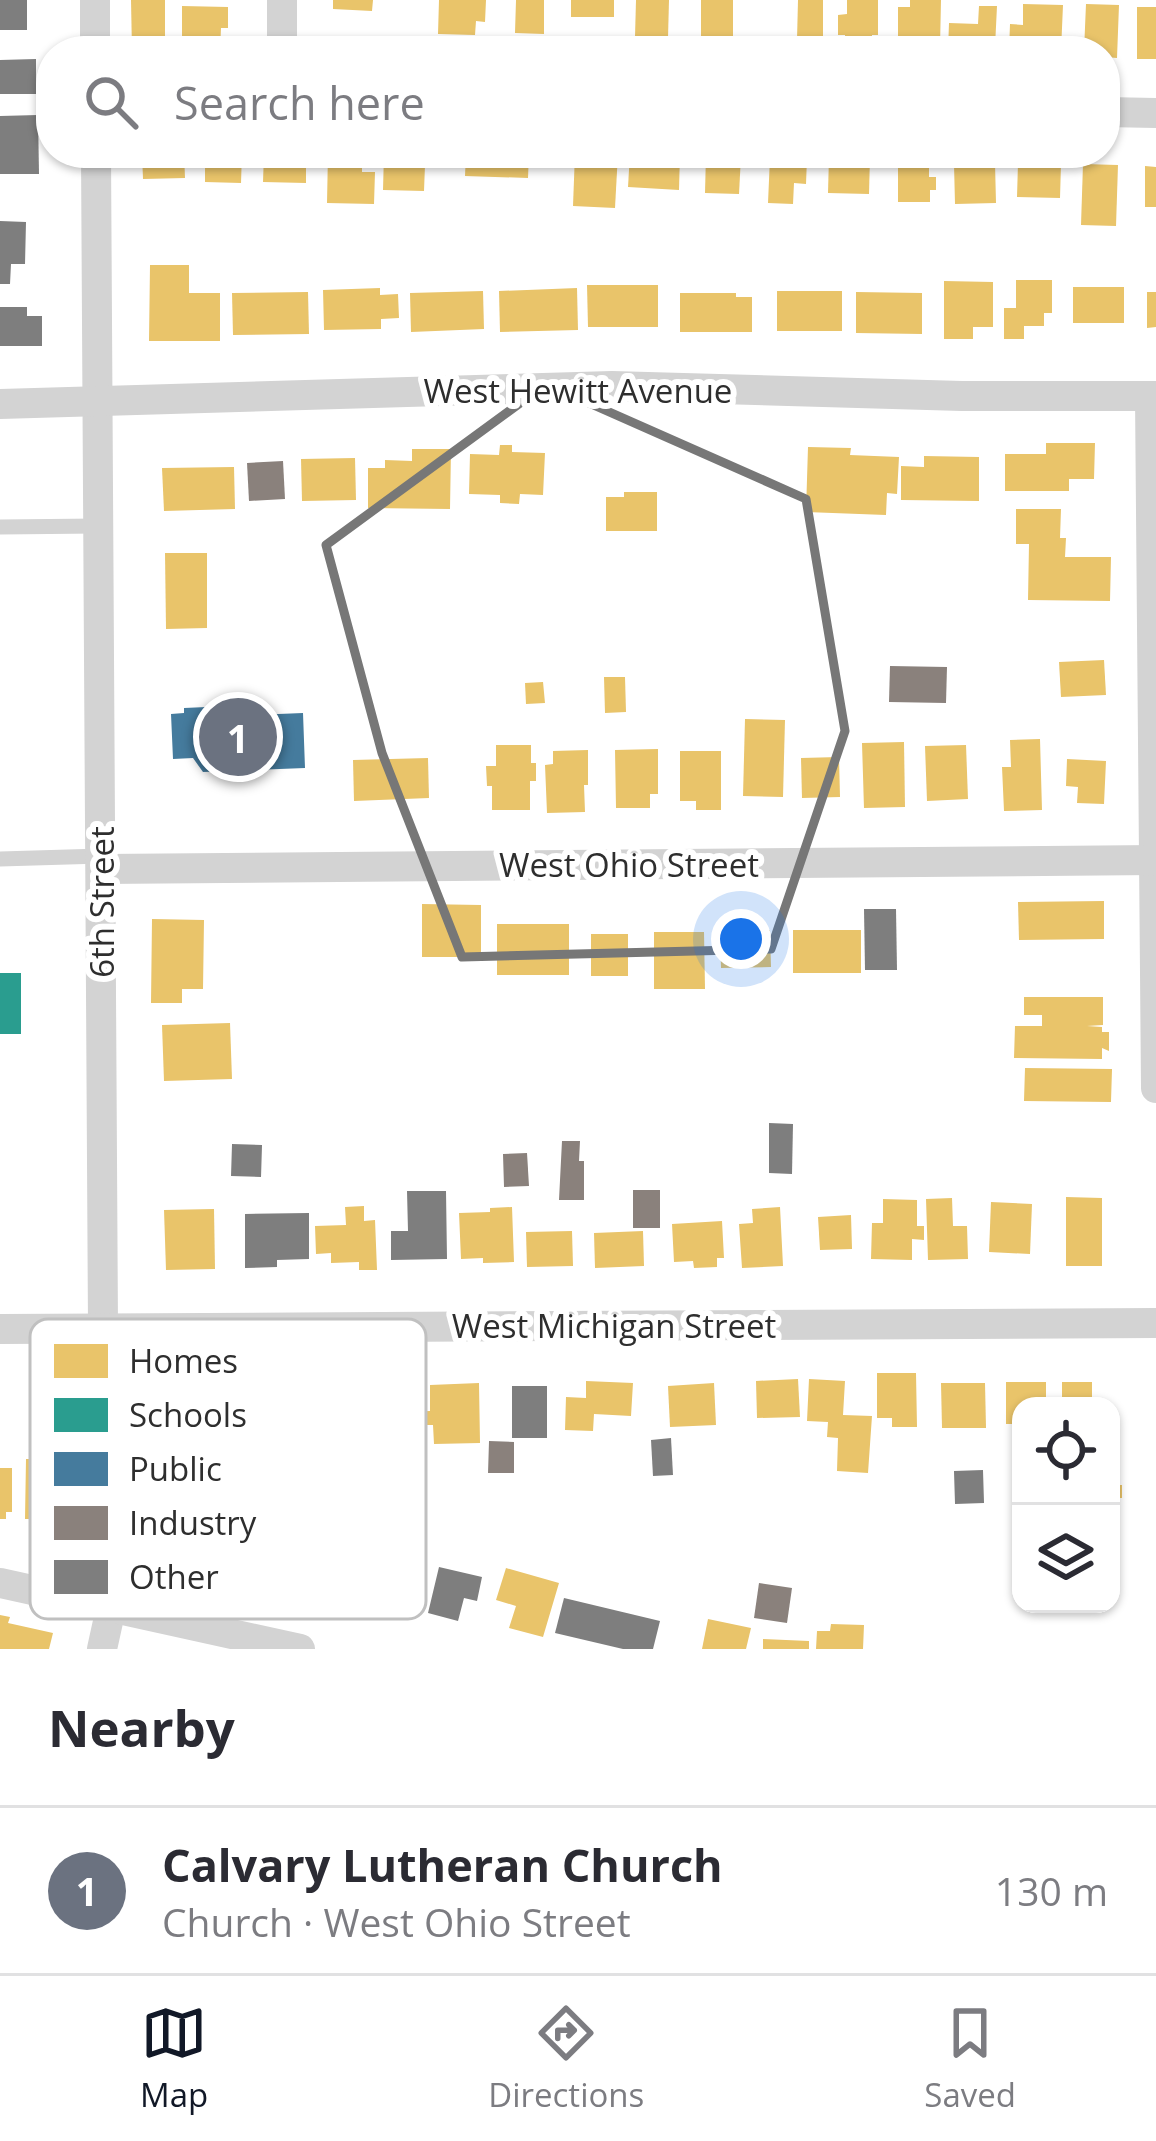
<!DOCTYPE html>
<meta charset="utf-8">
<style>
:root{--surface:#fff;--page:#f2f2f3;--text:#2b2b33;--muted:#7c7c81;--line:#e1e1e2;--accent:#111827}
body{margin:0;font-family:"Open Sans",sans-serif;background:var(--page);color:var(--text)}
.controls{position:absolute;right:36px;bottom:36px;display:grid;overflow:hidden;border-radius:24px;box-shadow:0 3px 9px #0004}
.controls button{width:108px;height:108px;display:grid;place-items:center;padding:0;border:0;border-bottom:3px solid var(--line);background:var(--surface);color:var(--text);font:60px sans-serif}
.you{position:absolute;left:741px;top:939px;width:42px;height:42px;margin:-30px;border:9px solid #fff;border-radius:50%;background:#1a73e8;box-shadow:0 0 0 18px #1a73e833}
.badge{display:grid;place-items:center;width:78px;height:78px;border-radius:50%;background:var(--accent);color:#fff;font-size:39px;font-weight:700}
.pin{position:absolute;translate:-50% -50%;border:6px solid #fff;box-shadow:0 3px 12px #0006}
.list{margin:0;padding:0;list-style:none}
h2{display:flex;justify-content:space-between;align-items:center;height:156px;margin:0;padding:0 48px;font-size:51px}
h2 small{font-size:39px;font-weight:400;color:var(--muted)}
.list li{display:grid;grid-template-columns:78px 1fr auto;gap:36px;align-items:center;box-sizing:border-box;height:168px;padding:0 48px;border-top:3px solid var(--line)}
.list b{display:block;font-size:45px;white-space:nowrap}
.list p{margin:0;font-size:39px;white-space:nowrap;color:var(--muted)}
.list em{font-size:39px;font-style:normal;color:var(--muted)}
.icon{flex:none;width:66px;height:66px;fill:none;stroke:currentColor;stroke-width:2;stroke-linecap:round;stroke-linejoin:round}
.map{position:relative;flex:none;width:1156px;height:1649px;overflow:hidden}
.search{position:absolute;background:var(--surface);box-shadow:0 3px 9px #0004;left:36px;right:36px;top:36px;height:132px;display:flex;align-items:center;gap:30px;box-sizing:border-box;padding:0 42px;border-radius:48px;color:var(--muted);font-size:45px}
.sheet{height:324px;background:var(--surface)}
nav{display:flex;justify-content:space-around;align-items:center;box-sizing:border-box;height:168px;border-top:3px solid var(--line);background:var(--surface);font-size:33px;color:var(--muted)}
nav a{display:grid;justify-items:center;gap:6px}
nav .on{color:var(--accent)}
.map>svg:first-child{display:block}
</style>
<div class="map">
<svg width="1156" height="1649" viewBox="0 0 1156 1649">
<rect width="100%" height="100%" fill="#fff"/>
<g fill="#e9c46a">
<path d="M 131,0 L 165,0 L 165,51 L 132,51 Z"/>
<path d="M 333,0 L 373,0 L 372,11 L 333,9 Z"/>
<path d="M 439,0 L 486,0 L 485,22 L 476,21 L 475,35 L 438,34 Z"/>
<path d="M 516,0 L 544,0 L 544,34 L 515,33 Z"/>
<rect x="571" y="0" width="43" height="17"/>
<path d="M 636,0 L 669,0 L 668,38 L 635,37 Z"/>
<path d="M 701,0 L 733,0 L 733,40 L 701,39 Z"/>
<path d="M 798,0 L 823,0 L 823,40 L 797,40 Z"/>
<path d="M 847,0 L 878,0 L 878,35 L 872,35 L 872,50 L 845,50 L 845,35 L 838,35 L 838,15 L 847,14 Z"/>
<path d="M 910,0 L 941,0 L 940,47 L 932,47 L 932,51 L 898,51 L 898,7 L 910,7 Z"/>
<path d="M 1023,4 L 1063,5 L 1061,51 L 1009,51 L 1010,24 L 1023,25 Z"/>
<path d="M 1086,4 L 1119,5 L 1117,58 L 1105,57 L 1105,51 L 1084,51 Z"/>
<path d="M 182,6 L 228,7 L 228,28 L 221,28 L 220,51 L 182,51 Z"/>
<path d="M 979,6 L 997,6 L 995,47 L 975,46 L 975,51 L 948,51 L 949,23 L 978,24 Z"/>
<rect x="1137" y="7" width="19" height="52"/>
<path d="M 142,153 L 184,153 L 185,178 L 143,179 Z"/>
<path d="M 205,153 L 242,153 L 241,183 L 205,182 Z"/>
<path d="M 264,153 L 306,153 L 306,183 L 263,182 Z"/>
<path d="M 328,153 L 362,153 L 362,172 L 375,172 L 374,204 L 327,203 Z"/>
<path d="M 384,153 L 442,153 L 442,166 L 425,165 L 424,191 L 383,190 Z"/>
<path d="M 466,153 L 529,153 L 528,178 L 465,176 Z"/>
<path d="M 575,153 L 618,153 L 615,208 L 573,206 Z"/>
<path d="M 630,153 L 680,153 L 679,190 L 628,187 Z"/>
<path d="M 959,153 L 984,153 L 984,163 L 995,163 L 996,203 L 955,204 L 954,164 L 960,164 Z"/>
<path d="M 706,154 L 741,156 L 739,194 L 705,193 Z"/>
<path d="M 1034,155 L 1050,155 L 1050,163 L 1061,164 L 1060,198 L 1017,197 L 1018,163 L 1034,164 Z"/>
<path d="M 829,156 L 870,156 L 869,194 L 828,193 Z"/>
<path d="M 770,157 L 807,158 L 806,184 L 794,183 L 793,204 L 768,203 Z"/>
<path d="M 898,160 L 929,160 L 929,177 L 936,177 L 936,190 L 930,190 L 930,202 L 898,202 Z"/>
<path d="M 1083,164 L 1118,165 L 1116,226 L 1081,225 Z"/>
<path d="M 1145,166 L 1156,167 L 1156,207 L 1145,207 Z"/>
<path d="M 150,265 L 189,265 L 189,293 L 220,293 L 220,341 L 149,341 Z"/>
<path d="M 1016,280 L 1052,280 L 1052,313 L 1044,313 L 1044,326 L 1024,326 L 1024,339 L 1004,339 L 1004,308 L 1016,308 Z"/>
<path d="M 944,281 L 993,282 L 993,327 L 973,327 L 973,339 L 944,339 Z"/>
<path d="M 587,285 L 658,285 L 658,327 L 588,327 Z"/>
<rect x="1073" y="287" width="51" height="36"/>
<path d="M 380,288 L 380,295 L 398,294 L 399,318 L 381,319 L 381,329 L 324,330 L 323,290 Z"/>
<path d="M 577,288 L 578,330 L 500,332 L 499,291 Z"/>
<path d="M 483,291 L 484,329 L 411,332 L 410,293 Z"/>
<rect x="777" y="291" width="65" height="40"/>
<path d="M 308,292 L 309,334 L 233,335 L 232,293 Z"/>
<path d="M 856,292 L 922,293 L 922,334 L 856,333 Z"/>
<path d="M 1147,292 L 1156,292 L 1156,327 L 1147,328 Z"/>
<path d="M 680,293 L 736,293 L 736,297 L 752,297 L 752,332 L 680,332 Z"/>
<path d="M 1046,443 L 1095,443 L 1094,479 L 1069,479 L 1069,491 L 1005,491 L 1005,454 L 1046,454 Z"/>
<path d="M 500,445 L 512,445 L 512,452 L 545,453 L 543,495 L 520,494 L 519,504 L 500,503 L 500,495 L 469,494 L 470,454 L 499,455 Z"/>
<path d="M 808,447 L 851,448 L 850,455 L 899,457 L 897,494 L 887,493 L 886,515 L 806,512 Z"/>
<path d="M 412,449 L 451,449 L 450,509 L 368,508 L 368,468 L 385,468 L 385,460 L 412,461 Z"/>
<path d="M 924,456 L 979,457 L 979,501 L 901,500 L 901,466 L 924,467 Z"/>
<path d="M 355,458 L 356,500 L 302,501 L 301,459 Z"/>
<path d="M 234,467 L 235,509 L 164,511 L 162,468 Z"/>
<path d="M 624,492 L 657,492 L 657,531 L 606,531 L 606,497 L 624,497 Z"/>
<path d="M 1016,509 L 1061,509 L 1060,538 L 1066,538 L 1065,557 L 1111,557 L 1110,601 L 1028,600 L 1029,544 L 1016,544 Z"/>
<path d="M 165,553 L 207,553 L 207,628 L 166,629 Z"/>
<path d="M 1104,660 L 1106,695 L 1061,697 L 1059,662 Z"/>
<path d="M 604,677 L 625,677 L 626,712 L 605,713 Z"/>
<path d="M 543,682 L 545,703 L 526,704 L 525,683 Z"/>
<path d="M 745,719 L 785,720 L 783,797 L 743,796 Z"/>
<path d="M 1040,739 L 1042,810 L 1004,811 L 1002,767 L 1011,767 L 1010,740 Z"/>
<path d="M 904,742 L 905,807 L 864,808 L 862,743 Z"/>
<path d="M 496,745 L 531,745 L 531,763 L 536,763 L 536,781 L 530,781 L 530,810 L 492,810 L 492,786 L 487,786 L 486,766 L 496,766 Z"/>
<path d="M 966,745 L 968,799 L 927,801 L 925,746 Z"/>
<path d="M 658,749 L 658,794 L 650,794 L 650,808 L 616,808 L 615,750 Z"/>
<path d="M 588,750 L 588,785 L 584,785 L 585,812 L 547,813 L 545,765 L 553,764 L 553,751 Z"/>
<path d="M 680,751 L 721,751 L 721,810 L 696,810 L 696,801 L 680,801 Z"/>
<path d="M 839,757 L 840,797 L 802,798 L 801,758 Z"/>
<path d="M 428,758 L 429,798 L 354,801 L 353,760 Z"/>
<path d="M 1067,759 L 1106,761 L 1104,804 L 1077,803 L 1078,787 L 1066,786 Z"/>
<path d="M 1104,901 L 1104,939 L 1019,940 L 1018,902 Z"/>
<path d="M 422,904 L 481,905 L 481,957 L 422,957 Z"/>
<path d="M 152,919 L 204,920 L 203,989 L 182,989 L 182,1003 L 151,1003 Z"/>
<rect x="497" y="924" width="72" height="51"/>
<path d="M 770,930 L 771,967 L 721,968 L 720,931 Z"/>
<rect x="793" y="930" width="68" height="43"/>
<path d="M 654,932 L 704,932 L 705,989 L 654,989 Z"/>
<rect x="591" y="934" width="37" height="42"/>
<path d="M 1024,997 L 1103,997 L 1103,1025 L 1087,1026 L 1102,1027 L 1102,1032 L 1109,1032 L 1109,1051 L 1102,1048 L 1102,1059 L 1014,1058 L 1015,1026 L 1042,1026 L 1042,1015 L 1024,1015 Z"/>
<path d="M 230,1023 L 232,1079 L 164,1081 L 162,1025 Z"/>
<path d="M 1025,1068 L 1112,1069 L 1111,1102 L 1024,1101 Z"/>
<path d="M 1066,1197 L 1102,1198 L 1102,1266 L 1066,1266 Z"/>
<path d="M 952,1198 L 953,1226 L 967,1226 L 968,1259 L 928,1260 L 926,1199 Z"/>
<path d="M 883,1199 L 917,1200 L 917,1226 L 924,1226 L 924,1240 L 912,1239 L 912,1260 L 871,1259 L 872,1223 L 883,1223 Z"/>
<path d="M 991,1202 L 1032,1204 L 1030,1254 L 989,1252 Z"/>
<path d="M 364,1206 L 364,1221 L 375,1220 L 377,1270 L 359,1270 L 359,1262 L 331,1263 L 331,1253 L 316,1254 L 315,1226 L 346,1225 L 345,1207 Z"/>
<path d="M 512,1207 L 514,1262 L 483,1263 L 483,1258 L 461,1259 L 459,1213 L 490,1212 L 490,1208 Z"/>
<path d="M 780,1207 L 783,1266 L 742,1268 L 739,1224 L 753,1223 L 752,1209 Z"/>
<path d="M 214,1209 L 215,1269 L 166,1270 L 164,1210 Z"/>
<path d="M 851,1215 L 852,1249 L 820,1250 L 818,1217 Z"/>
<path d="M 722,1221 L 724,1258 L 717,1258 L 717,1267 L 694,1268 L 693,1261 L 674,1262 L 672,1224 Z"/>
<path d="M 572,1231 L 573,1266 L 527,1267 L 526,1232 Z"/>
<path d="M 643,1231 L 644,1266 L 595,1268 L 594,1233 Z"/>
<path d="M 877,1373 L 916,1373 L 917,1427 L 892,1427 L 892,1418 L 877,1418 Z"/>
<path d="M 798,1379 L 800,1417 L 757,1418 L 756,1381 Z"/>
<path d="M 809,1379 L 845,1381 L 843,1415 L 872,1416 L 868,1473 L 837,1471 L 838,1438 L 827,1437 L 828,1422 L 807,1421 Z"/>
<path d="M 586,1381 L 633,1383 L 631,1416 L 594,1414 L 593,1431 L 565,1430 L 566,1397 L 586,1398 Z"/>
<path d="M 1006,1382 L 1046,1382 L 1046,1406 L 1021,1406 L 1021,1424 L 1006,1424 Z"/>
<path d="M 1062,1382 L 1092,1382 L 1092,1400 L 1107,1400 L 1107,1406 L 1062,1406 Z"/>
<path d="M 479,1383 L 480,1443 L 434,1444 L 433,1425 L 424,1425 L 425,1438 L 394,1439 L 393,1412 L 430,1411 L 430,1385 Z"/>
<path d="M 714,1383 L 716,1425 L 670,1427 L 668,1386 Z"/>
<path d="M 941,1383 L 985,1383 L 986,1428 L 942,1428 Z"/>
<path d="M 29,1447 L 56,1447 L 56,1468 L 59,1468 L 59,1519 L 25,1519 L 26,1459 L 29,1459 Z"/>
<path d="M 0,1468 L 12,1468 L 12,1512 L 6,1512 L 6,1519 L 0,1519 Z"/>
<path d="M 1111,1475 L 1117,1475 L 1117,1485 L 1122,1485 L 1122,1498 L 1115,1498 L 1115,1518 L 1111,1518 Z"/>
<path d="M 506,1568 L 559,1583 L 543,1637 L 509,1628 L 516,1606 L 496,1600 Z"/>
<path d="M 0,1615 L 10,1617 L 8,1623 L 53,1633 L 49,1649 L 0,1649 Z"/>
<path d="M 708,1619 L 751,1628 L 746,1649 L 702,1649 Z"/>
<path d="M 831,1624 L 864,1625 L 863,1649 L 816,1649 L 817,1631 L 830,1631 Z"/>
<path d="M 763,1639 L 809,1641 L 809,1649 L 763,1649 Z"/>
</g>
<rect fill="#2a9d8f" x="0" y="973" width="21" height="61"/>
<path fill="#457b9d" d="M 252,705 L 253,715 L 303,713 L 305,768 L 203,772 L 193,758 L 173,759 L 171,714 L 184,713 L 184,708 Z"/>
<g fill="#8a817c">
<path d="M 283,461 L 285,499 L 249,501 L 247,463 Z"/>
<path d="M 890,666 L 947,667 L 946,703 L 889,702 Z"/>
<path d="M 562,1141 L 580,1141 L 579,1161 L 584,1161 L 584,1200 L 559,1200 Z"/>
<path d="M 527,1153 L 529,1186 L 504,1187 L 503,1154 Z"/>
<rect x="633" y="1190" width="27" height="38"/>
<path d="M 489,1441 L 514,1442 L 514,1473 L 488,1473 Z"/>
<path d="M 759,1583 L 792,1588 L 787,1623 L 754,1618 Z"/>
</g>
<g fill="#7e7e7e">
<rect x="0" y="0" width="27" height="30"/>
<path d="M 36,59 L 36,94 L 0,94 L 0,60 Z"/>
<path d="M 38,115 L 39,174 L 0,174 L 0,116 Z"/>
<path d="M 0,221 L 26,222 L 25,264 L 11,264 L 10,284 L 0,284 Z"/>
<path d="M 0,307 L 27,307 L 27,316 L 42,316 L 42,346 L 0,346 Z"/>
<path d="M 864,909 L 896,909 L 897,970 L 865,970 Z"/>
<path d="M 769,1123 L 793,1124 L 792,1174 L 769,1173 Z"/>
<path d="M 232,1144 L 262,1145 L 261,1177 L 231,1176 Z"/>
<path d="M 407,1191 L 446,1191 L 447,1259 L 391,1260 L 391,1231 L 408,1231 Z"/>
<path d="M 309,1213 L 309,1259 L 277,1260 L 277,1267 L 245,1268 L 245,1214 Z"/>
<rect x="512" y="1386" width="35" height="52"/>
<path d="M 671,1438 L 673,1475 L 653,1476 L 651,1440 Z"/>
<path d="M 983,1470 L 984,1503 L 955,1504 L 954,1471 Z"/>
<path d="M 439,1567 L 482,1577 L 477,1601 L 464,1598 L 458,1621 L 428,1613 Z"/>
<path d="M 564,1598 L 660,1621 L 653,1649 L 623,1649 L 555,1633 Z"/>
</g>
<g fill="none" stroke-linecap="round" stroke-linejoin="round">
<g stroke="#d3d3d3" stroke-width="15">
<path d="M 0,527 L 98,526"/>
<path d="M 0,859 L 102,856"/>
</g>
<g stroke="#d3d3d3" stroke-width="30">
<path d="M 95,0 L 95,51"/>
<path d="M 282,51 L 282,0"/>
<path d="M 1105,112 L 1156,113"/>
<path d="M 96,153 L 103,1328 L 111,1608 L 102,1649"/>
<path d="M 1150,396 L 1156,1088"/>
<path d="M 0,404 L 612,386 L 962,396 L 1156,396"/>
<path d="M 102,869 L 1156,860"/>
<path d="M 0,1329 L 1156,1323"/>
<path d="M 0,1583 L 300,1649"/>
</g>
</g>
<path fill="none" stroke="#777" stroke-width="9" stroke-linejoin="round" d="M 546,384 L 806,499 L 845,731 L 771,949 L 462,957 L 382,753 L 326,545 Z"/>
<g text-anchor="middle" stroke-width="12" stroke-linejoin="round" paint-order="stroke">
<g font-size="33" fill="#2e2e2e" stroke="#fff">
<text x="578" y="403">West Hewitt Avenue</text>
<text x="629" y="877">West Ohio Street</text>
<text transform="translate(102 902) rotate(-90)" y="12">6th Street</text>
<text x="614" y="1338">West Michigan Street</text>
</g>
</g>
<rect x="30" y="1319" width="396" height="300" rx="18" fill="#fff" stroke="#c0c0c0" stroke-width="3"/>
<rect x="54" y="1344" width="54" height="34" fill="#e9c46a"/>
<rect x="54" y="1398" width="54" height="34" fill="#2a9d8f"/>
<rect x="54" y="1452" width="54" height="34" fill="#457b9d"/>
<rect x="54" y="1506" width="54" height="34" fill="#8a817c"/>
<rect x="54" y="1560" width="54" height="34" fill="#7e7e7e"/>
<g font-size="33" fill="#2e2e2e">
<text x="129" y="1373">Homes</text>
<text x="129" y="1427">Schools</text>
<text x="129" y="1481">Public</text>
<text x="129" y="1535">Industry</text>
<text x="129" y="1589">Other</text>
</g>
</svg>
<div class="controls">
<button><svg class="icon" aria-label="locate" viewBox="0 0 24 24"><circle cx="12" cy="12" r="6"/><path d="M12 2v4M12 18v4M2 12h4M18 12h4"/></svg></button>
<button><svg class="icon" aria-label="layers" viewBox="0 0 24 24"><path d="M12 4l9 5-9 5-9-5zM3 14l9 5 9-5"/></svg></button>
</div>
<div class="you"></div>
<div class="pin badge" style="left:238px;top:737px;background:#6b7280">1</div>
<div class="search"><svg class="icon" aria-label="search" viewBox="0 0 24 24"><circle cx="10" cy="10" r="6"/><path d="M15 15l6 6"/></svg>Search here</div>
</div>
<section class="sheet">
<h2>Nearby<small></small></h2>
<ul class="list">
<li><span class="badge" style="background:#6b7280">1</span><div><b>Calvary Lutheran Church</b><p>Church · West Ohio Street</p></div><em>130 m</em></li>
</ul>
</section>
<nav>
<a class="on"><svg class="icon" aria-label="map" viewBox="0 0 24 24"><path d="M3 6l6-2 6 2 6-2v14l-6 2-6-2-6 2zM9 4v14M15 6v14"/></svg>Map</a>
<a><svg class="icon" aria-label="directions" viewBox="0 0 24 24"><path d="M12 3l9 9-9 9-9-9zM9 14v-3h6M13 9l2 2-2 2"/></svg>Directions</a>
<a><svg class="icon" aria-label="saved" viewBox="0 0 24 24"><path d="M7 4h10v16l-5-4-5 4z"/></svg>Saved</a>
</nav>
